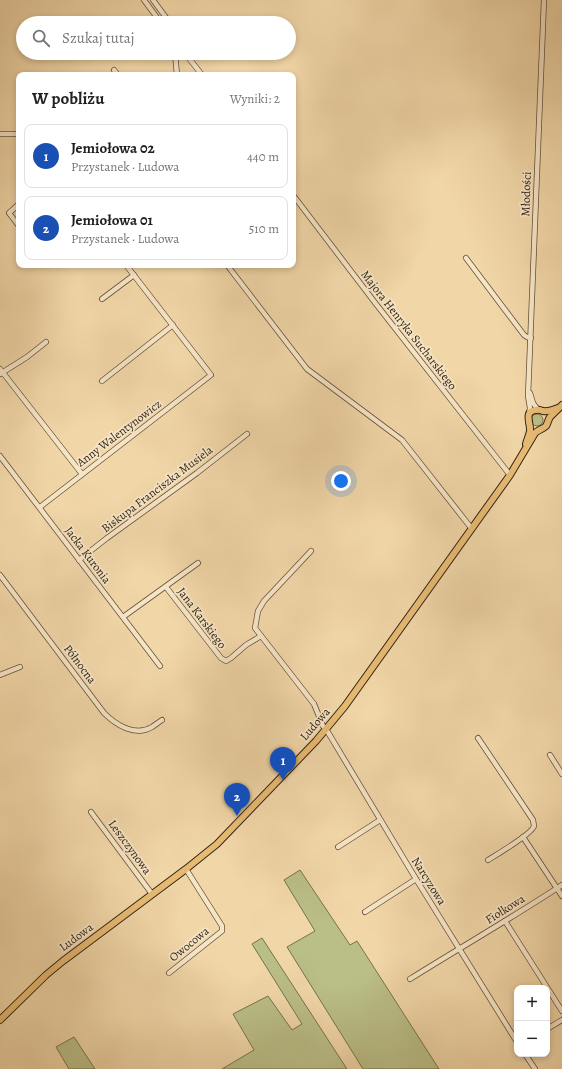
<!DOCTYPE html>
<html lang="pl">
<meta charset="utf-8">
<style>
:root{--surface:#fff;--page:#f6f6f6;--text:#202124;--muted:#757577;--line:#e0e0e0;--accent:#8f2418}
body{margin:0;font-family:Alegreya,serif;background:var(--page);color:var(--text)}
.controls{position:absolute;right:12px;bottom:12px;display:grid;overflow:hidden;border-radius:8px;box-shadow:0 2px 6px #0003}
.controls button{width:36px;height:36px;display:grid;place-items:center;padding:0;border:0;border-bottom:1px solid var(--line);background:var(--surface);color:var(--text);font:20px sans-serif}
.you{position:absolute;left:341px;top:481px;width:14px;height:14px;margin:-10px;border:3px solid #fff;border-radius:50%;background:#1a73e8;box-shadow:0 0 0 6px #1a73e833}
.badge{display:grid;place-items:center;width:26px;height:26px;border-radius:50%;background:var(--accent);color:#fff;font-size:13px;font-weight:700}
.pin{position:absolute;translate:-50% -33px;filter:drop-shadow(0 1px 2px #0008)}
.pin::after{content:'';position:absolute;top:21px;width:14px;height:12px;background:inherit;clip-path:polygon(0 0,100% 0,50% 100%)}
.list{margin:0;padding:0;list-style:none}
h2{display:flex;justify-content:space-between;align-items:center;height:52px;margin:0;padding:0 16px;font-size:17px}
h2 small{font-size:13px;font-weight:400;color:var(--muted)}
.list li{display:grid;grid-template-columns:26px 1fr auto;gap:12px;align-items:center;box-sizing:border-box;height:64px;margin:0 8px 8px;padding:0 8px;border:1px solid var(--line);border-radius:8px}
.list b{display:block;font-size:15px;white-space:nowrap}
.list p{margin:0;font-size:13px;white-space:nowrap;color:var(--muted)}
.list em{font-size:13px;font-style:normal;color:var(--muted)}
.icon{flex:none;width:22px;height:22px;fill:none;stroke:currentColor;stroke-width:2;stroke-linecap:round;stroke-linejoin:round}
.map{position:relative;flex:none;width:562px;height:1069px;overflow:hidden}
.search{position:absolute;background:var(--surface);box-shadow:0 2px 6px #0003;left:16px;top:16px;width:280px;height:44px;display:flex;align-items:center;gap:10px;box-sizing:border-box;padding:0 14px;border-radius:22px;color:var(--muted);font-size:15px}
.panel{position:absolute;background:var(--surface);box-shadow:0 2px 6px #0003;left:16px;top:72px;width:280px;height:196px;border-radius:8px}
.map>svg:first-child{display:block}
</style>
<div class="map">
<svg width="562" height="1069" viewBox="0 0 562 1069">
<rect width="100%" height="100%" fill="#f1d6a7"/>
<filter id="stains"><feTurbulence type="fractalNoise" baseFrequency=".005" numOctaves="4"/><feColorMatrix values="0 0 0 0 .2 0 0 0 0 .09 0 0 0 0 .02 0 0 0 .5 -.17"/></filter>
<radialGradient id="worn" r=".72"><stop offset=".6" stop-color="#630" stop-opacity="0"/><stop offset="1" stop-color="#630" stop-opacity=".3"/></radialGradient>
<g fill="#babe87" stroke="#76724e">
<circle cx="537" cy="420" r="6"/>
<path d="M 300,870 L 350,945 L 357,941 L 439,1069 L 363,1069 L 287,947 L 315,931 L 284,880 Z"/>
<path d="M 262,938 L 347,1069 L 222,1069 L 254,1050 L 233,1014 L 268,996 L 292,1030 L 302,1024 L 252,944 Z"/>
<path d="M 74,1037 L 95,1069 L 69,1069 L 56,1047 Z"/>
</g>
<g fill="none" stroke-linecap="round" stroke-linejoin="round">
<defs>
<g id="minor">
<path d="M 144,0 L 161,23"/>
<path d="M 153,0 L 170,23"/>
<path d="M 175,53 L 177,75"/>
<path d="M 185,53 L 202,75"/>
<path d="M 114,70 L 118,75"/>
<path d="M 0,134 L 19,134"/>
<path d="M 293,195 L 376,304 L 510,475"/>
<path d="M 19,204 L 9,213 L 19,226"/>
<path d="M 466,258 L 524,335 L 527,337 L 531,338"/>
<path d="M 227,265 L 307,369 L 402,440 L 472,529"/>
<path d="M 102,299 L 134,275"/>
<path d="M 0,369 L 82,474"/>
<path d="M 0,374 L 27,357 L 46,342"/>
<path d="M 102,381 L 173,325"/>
<path d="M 530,393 L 533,403 L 538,410"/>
<path d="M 529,414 L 530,408 L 528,396 L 544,0"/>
<path d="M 0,456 L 160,666"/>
<path d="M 40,507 L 211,375 L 126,265"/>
<path d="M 311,551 L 264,601 L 258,611 L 255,628 L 314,704 L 323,726 L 326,729 L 416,879 L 517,1042"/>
<path d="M 79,560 L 107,538 L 197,473 L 247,434"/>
<path d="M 0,575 L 104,713 C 116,725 135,737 152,727 C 155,725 159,722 162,720"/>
<path d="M 166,587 L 221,658 L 226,661 L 231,658 L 246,645 L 261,636"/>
<path d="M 123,617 L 198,563"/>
<path d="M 0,675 L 20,667"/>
<path d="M 478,738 L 533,820 C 533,821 534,825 534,826 C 532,834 496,855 488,860"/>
<path d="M 550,755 L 562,774"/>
<path d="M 91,812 L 152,894"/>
<path d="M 523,837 L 562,896"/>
<path d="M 338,847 L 380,820"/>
<path d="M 365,912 L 416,879"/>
<path d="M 505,921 L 562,1011"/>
<path d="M 169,973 L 222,931 L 222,926 L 186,869"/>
<path d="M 410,979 C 461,947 512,918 562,885"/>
<path d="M 547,1029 L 562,1020"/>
<path d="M 525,1054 L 535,1069"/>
</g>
<g id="major">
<path d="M 526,444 C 527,440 529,436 530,431 C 531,424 523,411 536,410 C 541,409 538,410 543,411 C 548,412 553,410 558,408"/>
<path d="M 0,1020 L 46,975 L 63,961 L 186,869 L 217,844 L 316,741 L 345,706 L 510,475 L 535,433 C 538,430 543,429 546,426 C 548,423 548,420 550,417 C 554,413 558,409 562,405"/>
</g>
</defs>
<use href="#minor" stroke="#625139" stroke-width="6"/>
<use href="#major" stroke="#322514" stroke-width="8"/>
<use href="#minor" stroke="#f6e4c6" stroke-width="4.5"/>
<use href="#major" stroke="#e8bb74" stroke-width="6"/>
</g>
<g text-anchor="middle" stroke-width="3.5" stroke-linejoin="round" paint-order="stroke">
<g font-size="12" fill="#322514" stroke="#f6e4c6">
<text transform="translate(526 194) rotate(-88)" y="4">Młodości</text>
<text transform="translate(409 330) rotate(52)" y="4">Majora Henryka Sucharskiego</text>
<text transform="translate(119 433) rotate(-37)" y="4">Anny Walentynowicz</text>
<text transform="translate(157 489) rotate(-37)" y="4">Biskupa Franciszka Musiela</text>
<text transform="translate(88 555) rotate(53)" y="4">Jacka Kuronia</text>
<text transform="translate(202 618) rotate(53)" y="4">Jana Karskiego</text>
<text transform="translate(80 664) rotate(53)" y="4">Północna</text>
<text transform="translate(315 724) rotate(-49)" y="4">Ludowa</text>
<text transform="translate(130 847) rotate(54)" y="4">Leszczynowa</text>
<text transform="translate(429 881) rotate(58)" y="4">Narcyzowa</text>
<text transform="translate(505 909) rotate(-32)" y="4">Fiołkowa</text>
<text transform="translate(76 937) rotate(-37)" y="4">Ludowa</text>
<text transform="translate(189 944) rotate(-39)" y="4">Owocowa</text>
</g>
</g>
<rect width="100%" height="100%" filter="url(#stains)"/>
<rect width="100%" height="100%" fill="url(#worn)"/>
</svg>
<div class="controls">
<button>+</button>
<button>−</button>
</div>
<div class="you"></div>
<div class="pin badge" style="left:283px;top:780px;background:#1a4fb4">1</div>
<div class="pin badge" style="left:237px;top:816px;background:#1a4fb4">2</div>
<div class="search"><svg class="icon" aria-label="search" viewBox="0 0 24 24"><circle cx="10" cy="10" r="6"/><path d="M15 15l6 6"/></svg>Szukaj tutaj</div>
<section class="panel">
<h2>W pobliżu<small>Wyniki: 2</small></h2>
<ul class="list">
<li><span class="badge" style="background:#1a4fb4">1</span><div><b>Jemiołowa 02</b><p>Przystanek · Ludowa</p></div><em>440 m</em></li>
<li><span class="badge" style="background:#1a4fb4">2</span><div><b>Jemiołowa 01</b><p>Przystanek · Ludowa</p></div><em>510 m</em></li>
</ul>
</section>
</div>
